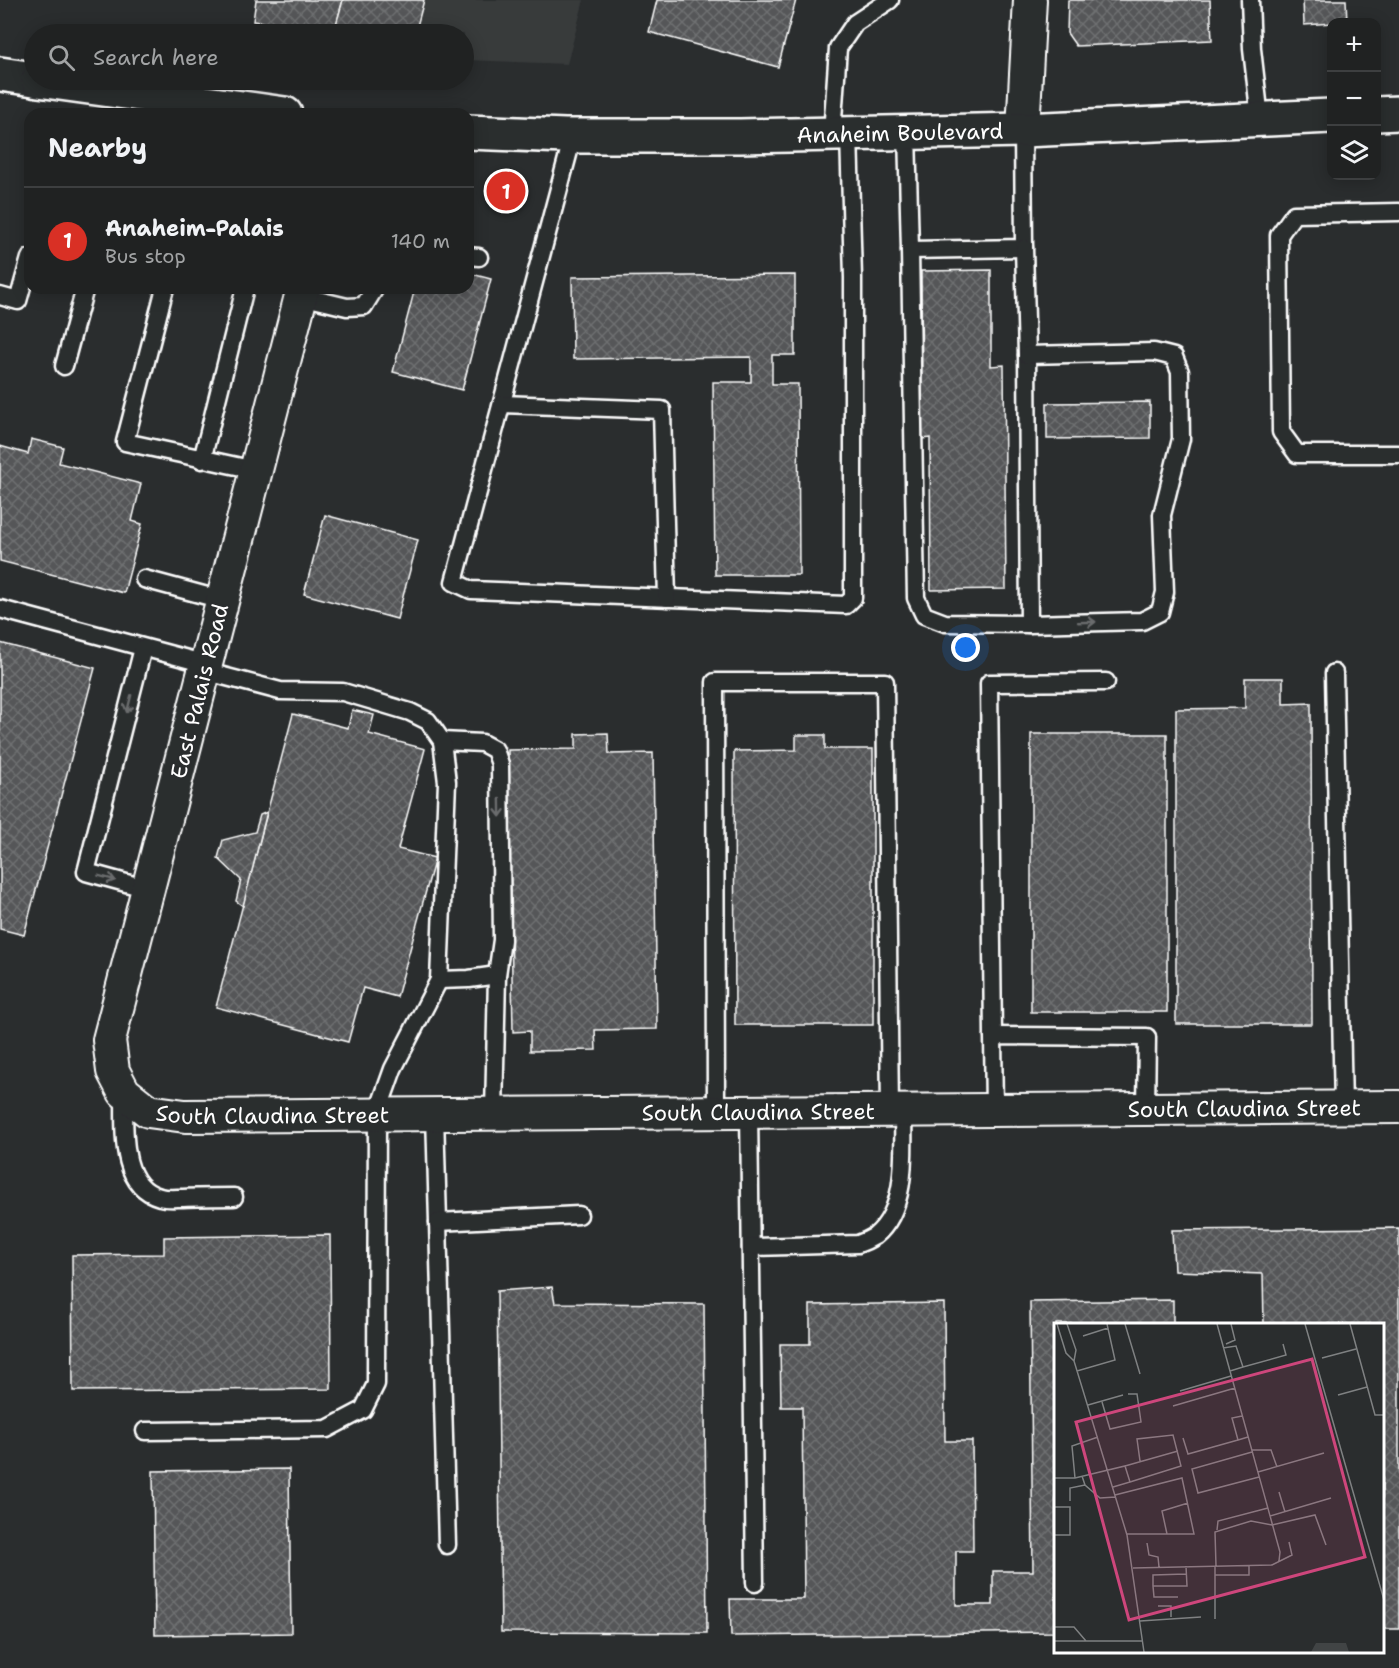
<!DOCTYPE html>
<meta charset="utf-8">
<style>
:root{--surface:#202222;--page:#282a2a;--text:#f1f3f6;--muted:#a2a4a5;--line:#3d3f40;--accent:#d93025}
body{margin:0;font-family:"Shantell Sans",sans-serif;background:var(--page);color:var(--text)}
.controls{position:absolute;right:18px;top:18px;display:grid;overflow:hidden;border-radius:12px;box-shadow:0 3px 15px #0003}
.controls button{width:54px;height:54px;display:grid;place-items:center;padding:0;border:0;border-bottom:2px solid var(--line);background:var(--surface);color:var(--text);font:30px sans-serif}
.you{position:absolute;left:966px;top:648px;width:21px;height:21px;margin:-15px;border:4px solid #fff;border-radius:50%;background:#1a73e8;box-shadow:0 0 0 9px #1a73e833}
.badge{display:grid;place-items:center;width:39px;height:39px;border-radius:50%;background:var(--accent);color:#fff;font-size:20px;font-weight:700}
.pin{position:absolute;translate:-50% -50%;border:3px solid #fff;box-shadow:0 2px 6px #0006}
.list{margin:0;padding:0;list-style:none}
h2{display:flex;justify-content:space-between;align-items:center;height:78px;margin:0;padding:0 24px;font-size:26px}
h2 small{font-size:20px;font-weight:400;color:var(--muted)}
.list li{display:grid;grid-template-columns:39px 1fr auto;gap:18px;align-items:center;box-sizing:border-box;height:108px;padding:0 24px;border-top:2px solid var(--line)}
.list b{display:block;font-size:22px;white-space:nowrap}
.list p{margin:0;font-size:20px;white-space:nowrap;color:var(--muted)}
.list em{font-size:20px;font-style:normal;color:var(--muted)}
.icon{flex:none;width:33px;height:33px;fill:none;stroke:currentColor;stroke-width:2;stroke-linecap:round;stroke-linejoin:round}
.map{position:relative;flex:none;width:1399px;height:1668px;overflow:hidden}
.search{position:absolute;background:var(--surface);box-shadow:0 3px 15px #0003;left:24px;top:24px;width:450px;height:66px;display:flex;align-items:center;gap:15px;box-sizing:border-box;padding:0 21px;border-radius:33px;color:var(--muted);font-size:22px}
.panel{position:absolute;background:var(--surface);box-shadow:0 3px 15px #0003;left:24px;top:108px;width:450px;height:186px;border-radius:18px}
.map>svg:first-child{display:block}
</style>
<div class="map">
<svg width="1399" height="1668" viewBox="0 0 1399 1668">
<defs>
<pattern id="building-cross-hatch" width="8" height="8" patternUnits="userSpaceOnUse" patternTransform="scale(1.5)"><rect width="8" height="8" fill="#555758"/><path d="M0 0l8 8M0 8l8-8" fill="none" stroke="#6e7071"/></pattern>
</defs>
<rect width="100%" height="100%" fill="#2a2d2e"/>
<filter id="ink" filterUnits="userSpaceOnUse"><feTurbulence type="fractalNoise" baseFrequency=".0167" numOctaves="2"/><feDisplacementMap in="SourceGraphic" scale="12" xChannelSelector="R" yChannelSelector="G"/><feConvolveMatrix kernelMatrix="1 2 1 2 8 2 1 2 1" color-interpolation-filters="sRGB"/></filter>
<g filter="url(#ink)">
<path fill="#373a3b" d="M 343,0 L 584,0 L 567,64 L 464,60 L 464,34 L 333,34 Z"/>
<g fill="url(#building-cross-hatch)" stroke="#fff" stroke-width="1.5">
<path d="M 256,0 L 343,0 L 334,33 L 253,21 Z"/>
<path d="M 343,0 L 424,0 L 415,34 L 359,34 L 335,28 Z"/>
<path d="M 657,0 L 796,0 L 778,67 L 649,32 Z"/>
<path d="M 1068,0 L 1210,0 L 1212,40 L 1076,46 L 1067,33 Z"/>
<path d="M 1303,0 L 1346,0 L 1347,22 L 1304,25 Z"/>
<path d="M 991,270 L 991,366 L 1004,365 L 1006,589 L 931,590 L 930,438 L 922,439 L 921,271 Z"/>
<path d="M 468,273 L 491,279 L 462,390 L 393,372 L 415,288 L 468,288 Z"/>
<path d="M 795,275 L 795,355 L 772,355 L 772,384 L 798,384 L 799,575 L 715,575 L 713,382 L 751,382 L 751,357 L 573,359 L 572,277 Z"/>
<path d="M 1150,402 L 1150,438 L 1047,439 L 1047,403 Z"/>
<path d="M 31,439 L 63,447 L 59,463 L 141,484 L 132,521 L 142,524 L 124,593 L 0,561 L 0,446 L 28,454 Z"/>
<path d="M 325,515 L 418,540 L 397,619 L 304,594 Z"/>
<path d="M 0,643 L 95,668 L 24,935 L 0,929 Z"/>
<path d="M 1245,678 L 1283,678 L 1283,704 L 1311,703 L 1312,1024 L 1176,1024 L 1176,709 L 1245,708 Z"/>
<path d="M 352,710 L 374,715 L 369,734 L 425,749 L 398,849 L 435,858 L 397,997 L 363,988 L 348,1042 L 216,1007 L 293,714 L 348,728 Z"/>
<path d="M 608,733 L 609,754 L 653,753 L 657,1029 L 595,1030 L 596,1050 L 530,1051 L 530,1031 L 513,1032 L 508,750 L 576,749 L 576,734 Z"/>
<rect x="1031" y="734" width="136" height="278"/>
<path d="M 796,735 L 825,735 L 825,749 L 873,749 L 873,1025 L 735,1025 L 734,751 L 796,750 Z"/>
<path d="M 267,812 L 243,906 L 236,901 L 241,880 L 218,858 L 223,840 L 255,832 L 260,815 Z"/>
<path d="M 1399,1228 L 1399,1629 L 1382,1629 L 1382,1324 L 1264,1324 L 1263,1274 L 1174,1271 L 1172,1230 Z"/>
<path d="M 330,1235 L 331,1389 L 73,1391 L 72,1255 L 164,1254 L 164,1237 Z"/>
<path d="M 552,1287 L 555,1303 L 704,1304 L 707,1633 L 501,1632 L 497,1291 Z"/>
<path d="M 1173,1300 L 1173,1324 L 1056,1324 L 1056,1632 L 731,1636 L 730,1599 L 804,1599 L 802,1407 L 781,1407 L 780,1344 L 810,1344 L 810,1305 L 944,1303 L 945,1441 L 972,1441 L 973,1551 L 956,1551 L 956,1605 L 993,1605 L 993,1571 L 1033,1571 L 1030,1302 Z"/>
<path d="M 289,1469 L 291,1633 L 155,1635 L 153,1471 Z"/>
</g>
<g fill="none" stroke-linecap="round" stroke-linejoin="round">
<defs>
<g id="lane">
<path d="M 1250,0 L 1252,49 L 1260,119"/>
<path d="M 907,132 L 910,250 L 1024,248 L 1023,130"/>
<path d="M 832,134 L 838,48 L 855,23 L 890,0"/>
<path d="M 573,136 L 454,582 L 471,590 L 846,605 L 853,598 L 853,278 L 849,133"/>
<path d="M 1399,212 L 1294,214 L 1279,235 L 1281,432 L 1297,454 L 1399,454"/>
<path d="M 1024,248 L 1027,355 L 1029,624"/>
<path d="M 910,250 L 916,598 L 924,615 L 945,623 L 1029,624 L 1142,621 L 1160,612 L 1165,592 L 1162,515 L 1181,439 L 1180,372 L 1174,357 L 1154,352 L 1027,355"/>
<path d="M 468,256 L 479,257"/>
<path d="M 165,288 L 125,442 L 255,470"/>
<path d="M 0,296 L 18,301 L 30,258"/>
<path d="M 301,296 L 347,307 L 364,306 L 375,288"/>
<path d="M 64,366 L 85,288"/>
<path d="M 502,404 L 662,410 L 667,598"/>
<path d="M 202,460 L 245,288"/>
<path d="M 144,579 L 222,600"/>
<path d="M 0,609 L 206,664"/>
<path d="M 143,648 L 86,872 L 148,889"/>
<path d="M 1334,673 L 1343,1107"/>
<path d="M 442,741 L 482,743 L 495,750 L 500,764 L 502,940 L 497,975 L 494,1113"/>
<path d="M 439,980 L 469,979 L 497,975"/>
<path d="M 993,1036 L 989,683 L 1106,682"/>
<path d="M 124,1092 C 125,1126 118,1186 160,1197 C 167,1199 176,1198 183,1198 C 200,1197 217,1197 234,1197"/>
<path d="M 994,1110 L 993,1036 L 1147,1037 L 1146,1109"/>
<path d="M 749,1111 L 755,1583"/>
<path d="M 716,1112 L 715,682 L 885,682 L 890,1111"/>
<path d="M 435,1114 L 447,1545"/>
<path d="M 438,1222 L 579,1215"/>
<path d="M 751,1247 L 858,1244 C 864,1242 870,1239 875,1236 C 909,1208 903,1149 903,1110"/>
<path d="M 145,1431 L 327,1429 L 363,1410 L 376,1384 L 377,1114 L 393,1069 L 439,980 L 447,782 L 442,741 L 428,721 L 410,712 L 343,692 L 280,691 L 204,671"/>
</g>
<g id="street">
<path d="M 1023,130 L 1030,0"/>
<path id="s1" d="M 303,288 L 109,1040 L 113,1071 L 124,1092 L 148,1111 L 185,1116 L 1399,1107"/>
</g>
<g id="secondary">
<path d="M 0,74 L 34,79"/>
<path d="M 38,80 L 285,114"/>
<path d="M 1376,114 L 1399,113"/>
<path id="s2" d="M 468,132 L 565,136 L 740,136 L 1023,130 L 1332,116"/>
</g>
</defs>
<use href="#lane" stroke="#fff" stroke-width="21"/>
<use href="#street" stroke="#fff" stroke-width="36"/>
<use href="#secondary" stroke="#fff" stroke-width="38"/>
<use href="#lane" stroke="#2a2d2e" stroke-width="16"/>
<use href="#street" stroke="#2a2d2e" stroke-width="32"/>
<use href="#secondary" stroke="#2a2d2e" stroke-width="33"/>
</g>
<defs><path id="oneway-shaft" d="M-6 0H5M1.5-3L5.5 0L1.5 3" fill="none" stroke-width="1.6" stroke-linecap="round" stroke-linejoin="round" transform="scale(1.5)"/></defs>
<g stroke="#6a6c6d">
<use href="#oneway-shaft" transform="translate(1087 622) rotate(-2)"/>
<use href="#oneway-shaft" transform="translate(129 704) rotate(104)"/>
<use href="#oneway-shaft" transform="translate(500 808) rotate(89)"/>
<use href="#oneway-shaft" transform="translate(107 878) rotate(15)"/>
</g>
</g>
<g text-anchor="middle" stroke-width="4.5" stroke-linejoin="round" paint-order="stroke">
<g font-size="22" fill="#fff" stroke="#2a2d2e">
<text dy="8" stroke="none"><textPath href="#s2" startOffset="432">Anaheim Boulevard</textPath></text>
<text transform="translate(199 691) rotate(-76)" y="8">East Palais Road</text>
<text dy="8" stroke="none"><textPath href="#s1" startOffset="1959">South Claudina Street</textPath></text>
<text dy="8" stroke="none"><textPath href="#s1" startOffset="1473">South Claudina Street</textPath></text>
<text dy="8" stroke="none"><textPath href="#s1" startOffset="987">South Claudina Street</textPath></text>
</g>
</g>
<g transform="translate(1054 1323)">
<rect width="330" height="330" fill="#2a2d2e"/>
<path d="M 262,320 L 292,320 L 295,329 L 257,329 Z" fill="#414445"/>
<path fill="none" stroke="#7f8182" stroke-width="1.5" d="M 3,1 L 12,30 L 20,38M 13,1 L 22,27 L 20,38 L 73,212 L 90,329M 71,1 L 86,51M 163,1 L 226,229 L 225,238M 251,1 L 330,277M 296,1 L 321,92 L 330,92M 29,13 L 54,5M 172,21 L 181,17 L 177,1M 169,25 L 182,23 L 189,44 L 176,48M 268,35 L 302,26M 189,44 L 232,32 L 229,21M 23,48 L 61,37 L 53,1M 126,68 L 177,53M 284,72 L 313,64M 48,79 L 56,106 L 87,99 L 83,71 L 74,71M 34,82 L 69,72M 119,83 L 181,65M 188,93 L 178,95 L 184,117 L 194,114M 129,115 L 134,131 L 184,117M 198,127 L 217,127 L 223,144M 198,129 L 138,146 L 144,170 L 205,154M 71,143 L 124,128M 204,149 L 270,130M 28,153 L 31,162 L 46,175 L 62,174M 0,155 L 21,155 L 71,143 L 76,159 L 59,164M 21,155 L 18,123 L 44,114M 76,159 L 127,143 L 119,112 L 83,116 L 86,138M 225,169 L 231,189M 61,172 L 128,155 L 140,211 L 72,211M 16,178 L 16,165 L 31,162M 0,184 L 16,184 L 16,212 L 0,212M 216,193 L 277,175M 163,207 L 164,198 L 214,185M 113,211 L 108,188 L 134,180M 93,220 L 95,232 L 104,234 L 105,244M 161,243 L 161,296M 162,243 L 161,209 L 197,198 L 218,202 L 261,192 L 272,222M 79,245 L 218,242 L 238,232 L 235,219M 161,252 L 195,252 L 195,243M 99,263 L 99,252 L 132,251M 124,274 L 100,274 L 99,263 L 133,263 L 132,243M 104,283 L 117,283 L 117,294M 86,298 L 147,294M 0,304 L 20,304 L 32,318M 0,318 L 88,318"/>
<path fill="#ce467c" fill-opacity="0.15" stroke="#ce467c" stroke-width="3" d="M 258,36 L 311,234 L 75,297 L 22,99 Z"/>
<rect width="330" height="330" fill="none" stroke="#fff" stroke-width="3"/>
</g>
</svg>
<div class="controls">
<button>+</button>
<button>−</button>
<button><svg class="icon" aria-label="layers" viewBox="0 0 24 24"><path d="M12 4l9 5-9 5-9-5zM3 14l9 5 9-5"/></svg></button>
</div>
<div class="you"></div>
<div class="pin badge" style="left:506px;top:191px">1</div>
<div class="search"><svg class="icon" aria-label="search" viewBox="0 0 24 24"><circle cx="10" cy="10" r="6"/><path d="M15 15l6 6"/></svg>Search here</div>
<section class="panel">
<h2>Nearby<small></small></h2>
<ul class="list">
<li><span class="badge">1</span><div><b>Anaheim-Palais</b><p>Bus stop</p></div><em>140 m</em></li>
</ul>
</section>
</div>
